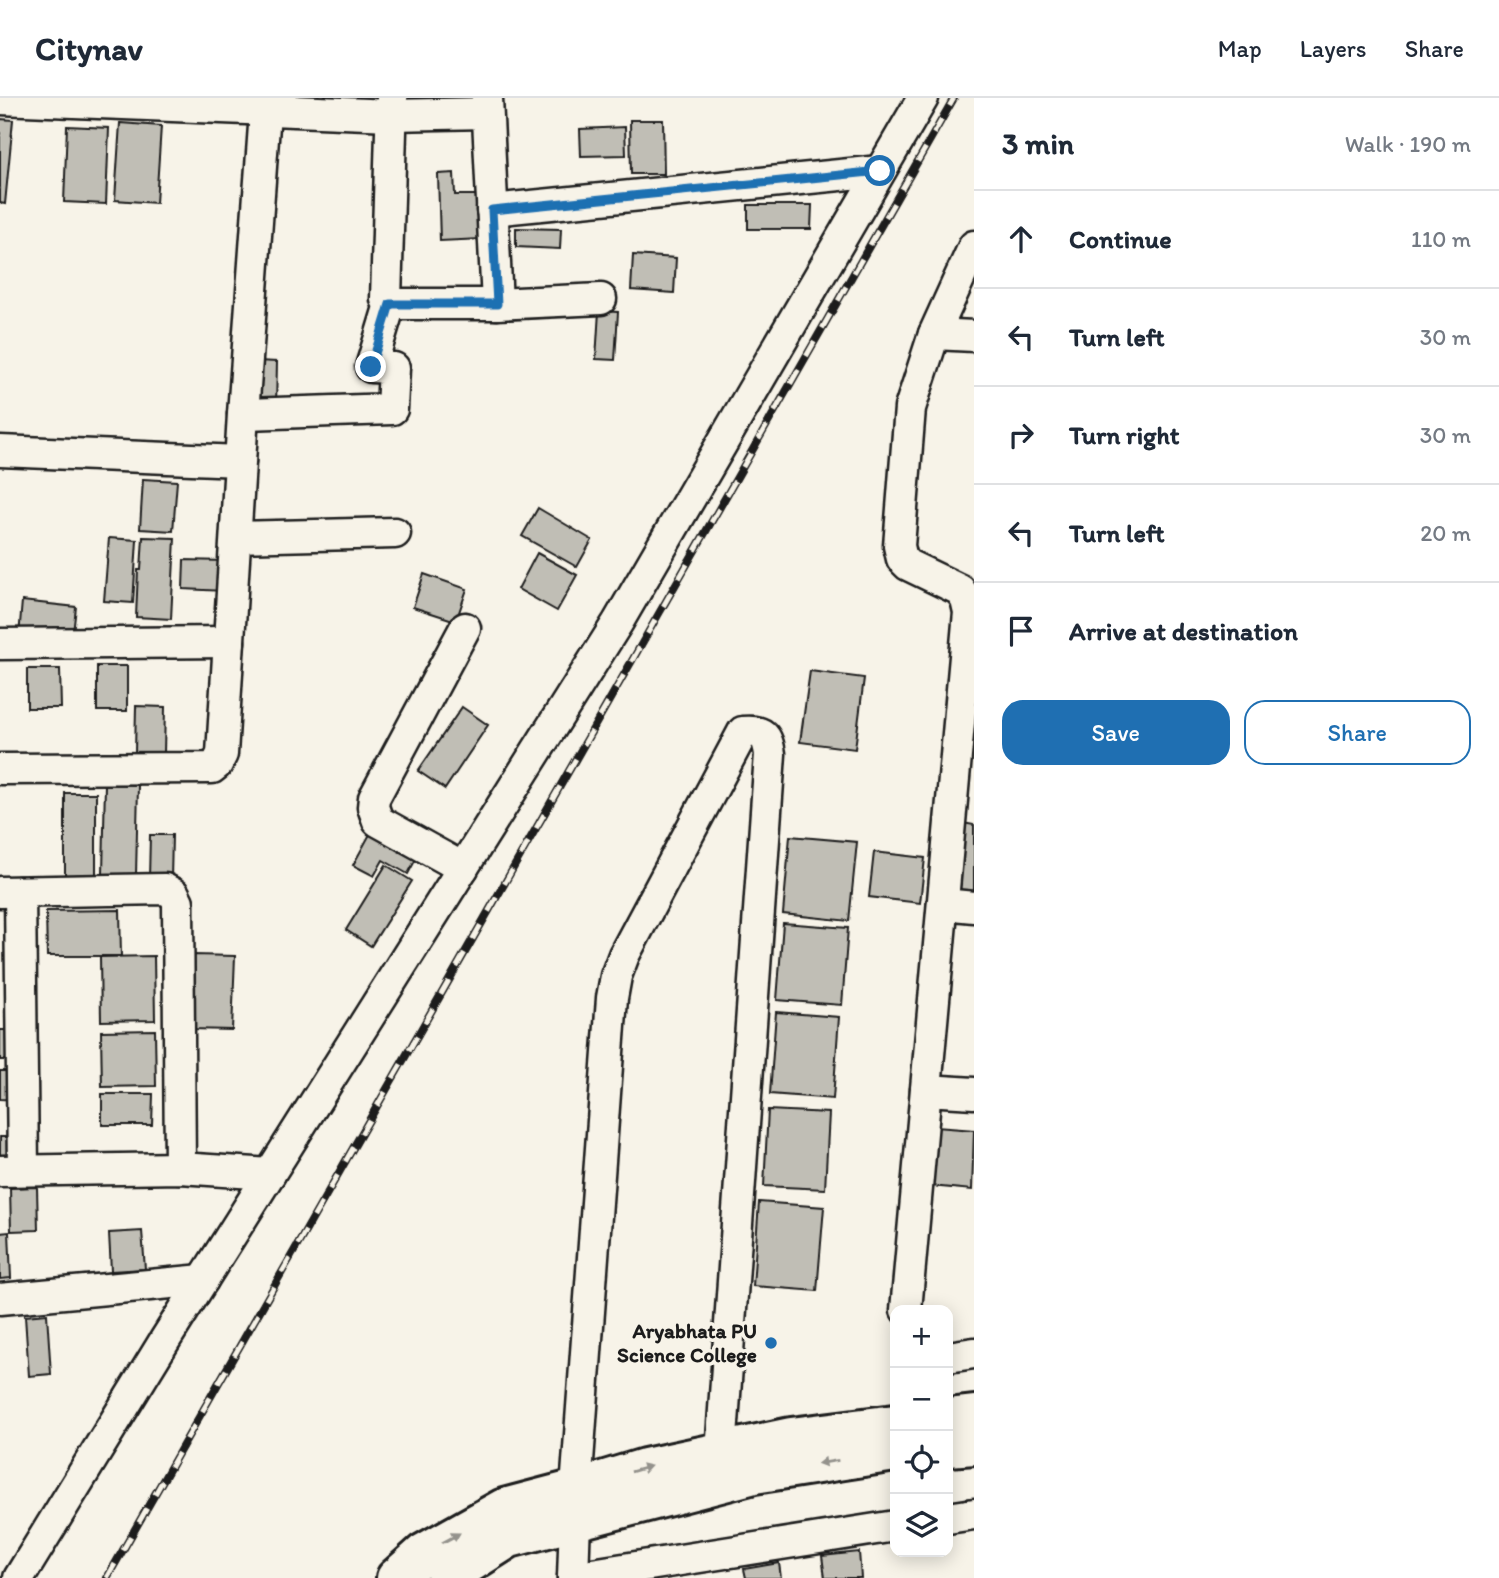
<!DOCTYPE html>
<meta charset="utf-8">
<style>
:root{--surface:#fff;--page:#f2f2f3;--text:#1f2937;--muted:#747a83;--line:#e0e1e3;--accent:#1f6fb2}
body{margin:0;font-family:Itim,sans-serif;background:var(--page);color:var(--text)}
.controls{position:absolute;right:21px;bottom:21px;display:grid;overflow:hidden;border-radius:14px;box-shadow:0 4px 18px #0003}
.controls button{width:63px;height:63px;display:grid;place-items:center;padding:0;border:0;border-bottom:2px solid var(--line);background:var(--surface);color:var(--text);font:35px sans-serif}
.stop{position:absolute;width:21px;height:21px;margin:-16px;border:5px solid #1f6fb2;border-radius:50%;background:#fff}
.stop.end{background:#1f6fb2;border-color:#fff;box-shadow:0 2px 7px #0008}
.list{margin:0;padding:0;list-style:none}
h2{display:flex;justify-content:space-between;align-items:center;height:91px;margin:0;padding:0 28px;font-size:30px}
h2 small{font-size:23px;font-weight:400;color:var(--muted)}
.list li{display:grid;grid-template-columns:46px 1fr auto;gap:21px;align-items:center;box-sizing:border-box;height:98px;padding:0 28px;border-top:2px solid var(--line)}
.list b{display:block;font-size:26px;white-space:nowrap}
.list em{font-size:23px;font-style:normal;color:var(--muted)}
.actions{display:flex;gap:14px;padding:21px 28px}
.actions a{flex:1;padding:16px 0;border:2px solid var(--accent);border-radius:21px;text-align:center;font-size:24px;color:var(--accent)}
.actions .main{background:var(--accent);color:#fff}
.icon{flex:none;width:38px;height:38px;fill:none;stroke:currentColor;stroke-width:2;stroke-linecap:round;stroke-linejoin:round}
.map{position:relative;flex:none;width:974px;height:1480px;overflow:hidden}
header{display:flex;align-items:center;gap:42px;box-sizing:border-box;height:98px;padding:0 35px;background:var(--surface);border-bottom:2px solid var(--line)}
header strong{font-size:33px}
nav{display:flex;gap:38px;margin-inline-start:auto;font-size:24px}
main{display:flex}
aside{flex:1;background:var(--surface)}
.map>svg:first-child{display:block}
</style>
<header>
<strong>Citynav</strong>
<nav><a>Map</a><a>Layers</a><a>Share</a></nav>
</header>
<main>
<div class="map">
<svg width="974" height="1480" viewBox="0 0 974 1480">
<rect width="100%" height="100%" fill="#f7f3e8"/>
<filter id="ink" filterUnits="userSpaceOnUse"><feTurbulence type="fractalNoise" baseFrequency=".0143" numOctaves="2"/><feDisplacementMap in="SourceGraphic" scale="14" xChannelSelector="R" yChannelSelector="G"/><feConvolveMatrix kernelMatrix="1 2 1 2 8 2 1 2 1" color-interpolation-filters="sRGB"/></filter>
<g filter="url(#ink)">
<g fill="#c0beb5" stroke="#1c1c1c" stroke-width="2">
<path d="M 0,21 L 13,22 L 5,106 L 0,105 Z"/>
<path d="M 630,22 L 663,22 L 664,76 L 631,76 Z"/>
<path d="M 120,25 L 161,28 L 156,105 L 115,102 Z"/>
<path d="M 67,28 L 109,30 L 106,106 L 64,104 Z"/>
<path d="M 625,29 L 626,57 L 581,58 L 580,31 Z"/>
<path d="M 454,75 L 455,97 L 481,97 L 482,141 L 440,143 L 438,76 Z"/>
<path d="M 748,107 L 812,107 L 811,131 L 748,131 Z"/>
<path d="M 516,130 L 561,131 L 560,151 L 516,149 Z"/>
<path d="M 633,157 L 676,160 L 674,195 L 631,192 Z"/>
<path d="M 599,213 L 618,214 L 615,262 L 596,261 Z"/>
<path d="M 257,263 L 277,264 L 276,309 L 256,308 Z"/>
<path d="M 143,381 L 177,383 L 173,433 L 140,431 Z"/>
<path d="M 538,410 L 592,442 L 577,469 L 522,438 Z"/>
<path d="M 143,439 L 175,440 L 171,521 L 136,519 L 138,472 L 141,472 Z"/>
<path d="M 109,440 L 137,442 L 133,505 L 104,503 Z"/>
<path d="M 537,455 L 577,477 L 557,513 L 518,491 Z"/>
<path d="M 184,462 L 226,463 L 225,493 L 183,491 Z"/>
<path d="M 424,476 L 467,491 L 456,523 L 413,509 Z"/>
<path d="M 22,503 L 76,509 L 72,544 L 19,538 Z"/>
<rect x="97" y="568" width="30" height="45"/>
<path d="M 27,571 L 60,571 L 61,610 L 27,610 Z"/>
<path d="M 810,573 L 864,580 L 855,651 L 800,644 Z"/>
<path d="M 136,608 L 165,609 L 164,655 L 135,655 Z"/>
<path d="M 462,609 L 488,627 L 445,691 L 418,673 Z"/>
<path d="M 105,686 L 138,687 L 136,777 L 103,776 Z"/>
<rect x="65" y="695" width="31" height="86"/>
<path d="M 963,725 L 974,727 L 974,796 L 956,794 Z"/>
<path d="M 370,736 L 416,761 L 408,776 L 383,762 L 374,778 L 353,767 Z"/>
<path d="M 150,737 L 172,737 L 171,782 L 149,781 Z"/>
<path d="M 790,738 L 857,744 L 849,823 L 783,816 Z"/>
<path d="M 874,754 L 925,760 L 920,805 L 869,799 Z"/>
<path d="M 386,767 L 412,783 L 371,848 L 346,832 Z"/>
<path d="M 120,812 L 121,858 L 47,858 L 46,813 Z"/>
<path d="M 783,825 L 848,830 L 842,907 L 777,902 Z"/>
<path d="M 193,857 L 235,858 L 232,932 L 190,931 Z"/>
<path d="M 154,858 L 155,922 L 101,923 L 100,859 Z"/>
<path d="M 776,914 L 839,919 L 833,1001 L 770,996 Z"/>
<path d="M 0,932 L 21,932 L 20,962 L 0,962 Z"/>
<path d="M 155,932 L 156,988 L 102,989 L 101,933 Z"/>
<path d="M 0,973 L 20,973 L 20,1002 L 0,1001 Z"/>
<path d="M 102,996 L 153,996 L 152,1027 L 102,1027 Z"/>
<path d="M 768,1012 L 829,1015 L 825,1091 L 764,1088 Z"/>
<path d="M 936,1029 L 974,1032 L 972,1092 L 931,1088 Z"/>
<rect x="0" y="1039" width="13" height="29"/>
<path d="M 37,1089 L 38,1132 L 11,1133 L 10,1090 Z"/>
<path d="M 759,1104 L 824,1109 L 817,1193 L 753,1188 Z"/>
<path d="M 142,1133 L 145,1171 L 111,1173 L 109,1135 Z"/>
<path d="M 9,1134 L 11,1180 L 0,1181 L 0,1135 Z"/>
<path d="M 47,1216 L 51,1276 L 29,1278 L 25,1218 Z"/>
<path d="M 859,1454 L 861,1480 L 825,1480 L 822,1458 Z"/>
<path d="M 779,1465 L 781,1480 L 746,1480 L 744,1471 Z"/>
</g>
<g fill="none" stroke-linecap="round" stroke-linejoin="round">
<defs>
<g id="minor">
<path d="M 392,0 L 386,201 L 390,206 L 497,206 L 601,201"/>
<path d="M 487,0 L 497,206"/>
<path d="M 0,1 L 391,17 L 487,15"/>
<path d="M 492,112 L 880,73"/>
<path d="M 934,236 L 974,238"/>
<path d="M 243,316 L 392,311 L 394,270 L 371,269 L 390,206"/>
<path d="M 0,353 L 240,363"/>
<path d="M 236,439 L 395,435"/>
<path d="M 0,546 L 229,544"/>
<path d="M 0,671 L 212,670 L 217,666 L 222,656 L 243,316 L 266,0"/>
<path d="M 463,770 L 378,723 L 373,709 L 374,700 L 465,530"/>
<path d="M 0,794 L 165,791 L 174,796 L 178,804 L 180,1070"/>
<path d="M 20,794 L 23,1071"/>
<path d="M 943,806 L 974,809"/>
<path d="M 926,992 L 974,995"/>
<path d="M 0,1073 L 180,1070 L 270,1076"/>
<path d="M 0,1201 L 203,1182"/>
<path d="M 906,1212 L 969,514 L 966,501 L 960,492 L 908,467 L 902,461 L 899,448 L 910,310 L 934,236 L 974,148"/>
<path d="M 948,1259 L 974,1255"/>
<path d="M 948,1420 L 974,1416"/>
<path d="M 573,1479 L 895,1428"/>
<path d="M 19,1480 L 165,1242 L 618,524 L 923,0"/>
<path d="M 573,1480 L 576,1391 L 612,900 L 616,878 L 624,857 L 743,634 C 763,632 767,637 770,656 L 721,1354"/>
</g>
<g id="major">
<path d="M 948,1320 L 974,1317"/>
<path d="M 948,1349 L 974,1347"/>
<path d="M 396,1480 L 424,1455 L 504,1410 L 576,1391 L 645,1370 L 791,1339 L 895,1326"/>
<path d="M 446,1480 L 509,1440 L 754,1376 L 895,1354"/>
</g>
</defs>
<use href="#minor" stroke="#1c1c1c" stroke-width="35"/>
<use href="#major" stroke="#1c1c1c" stroke-width="44"/>
<use href="#minor" stroke="#f7f3e8" stroke-width="30"/>
<use href="#major" stroke="#f7f3e8" stroke-width="38"/>
<defs>
<path id="rail" d="M 107,1480 L 954,0"/>
</defs>
<use href="#rail" stroke="#1c1c1c" stroke-width="8"/>
<use href="#rail" stroke="#f7f3e8" stroke-width="5" stroke-dasharray="16" stroke-linecap="butt"/>
</g>
<defs><path id="oneway-solid" d="M-6-.8H1V-3.2L6.5 0L1 3.2V.8H-6Z" transform="scale(1.75)"/></defs>
<g fill="#94928c">
<use href="#oneway-solid" transform="translate(828 1364) rotate(171)"/>
<use href="#oneway-solid" transform="translate(641 1371) rotate(-16)"/>
<use href="#oneway-solid" transform="translate(451 1440) rotate(-29)"/>
</g>
</g>
<g fill="none" stroke-linecap="round" stroke-linejoin="round" filter="url(#ink)">
<path stroke="#1f6fb2" stroke-width="9" d="M 371,269 L 390,206 L 497,206 L 492,112 L 880,73"/>
</g>
<circle fill="#1f6fb2" stroke="#f7f3e8" stroke-width="2.5" cx="771" cy="1245" r="7"/>
<g text-anchor="middle" stroke-width="7" stroke-linejoin="round" paint-order="stroke">
<g font-size="21" font-weight="bold" fill="#1c1c1c" stroke="#f7f3e8" text-anchor="end">
<text x="757" y="1240">Aryabhata PU<tspan x="757" dy="24">Science College</tspan></text>
</g>
</g>
</svg>
<div class="controls">
<button>+</button>
<button>−</button>
<button><svg class="icon" aria-label="locate" viewBox="0 0 24 24"><circle cx="12" cy="12" r="6"/><path d="M12 2v4M12 18v4M2 12h4M18 12h4"/></svg></button>
<button><svg class="icon" aria-label="layers" viewBox="0 0 24 24"><path d="M12 4l9 5-9 5-9-5zM3 14l9 5 9-5"/></svg></button>
</div>
<div class="stop" style="left:880px;top:73px"></div>
<div class="stop end" style="left:371px;top:269px"></div>
</div>
<aside>
<h2>3 min<small>Walk · 190 m</small></h2>
<ul class="list">
<li><svg class="icon" aria-label="ahead" viewBox="0 0 24 24"><path d="M12 20V5M6 11l6-6 6 6"/></svg><div><b>Continue</b></div><em>110 m</em></li>
<li><svg class="icon" aria-label="left" viewBox="0 0 24 24"><path d="M17 20v-9H6M10 6l-5 5 5 5"/></svg><div><b>Turn left</b></div><em>30 m</em></li>
<li><svg class="icon" aria-label="right" viewBox="0 0 24 24"><path d="M7 20v-9h11M14 6l5 5-5 5"/></svg><div><b>Turn right</b></div><em>30 m</em></li>
<li><svg class="icon" aria-label="left" viewBox="0 0 24 24"><path d="M17 20v-9H6M10 6l-5 5 5 5"/></svg><div><b>Turn left</b></div><em>20 m</em></li>
<li><svg class="icon" aria-label="arrive" viewBox="0 0 24 24"><path d="M6 21V4h12l-3 4 3 4H6"/></svg><div><b>Arrive at destination</b></div></li>
</ul>
<div class="actions"><a class="main">Save</a><a>Share</a></div>
</aside>
</main>
